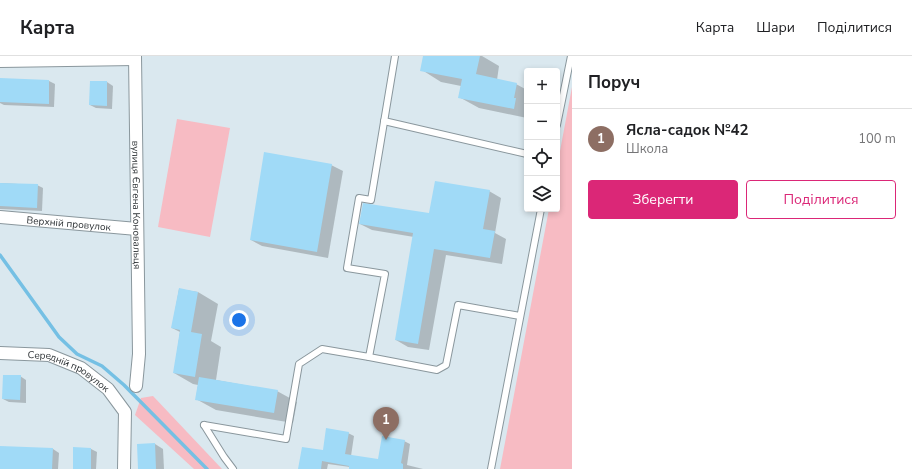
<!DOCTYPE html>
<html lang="uk">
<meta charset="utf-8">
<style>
:root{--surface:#fff;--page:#f2f2f2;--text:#202124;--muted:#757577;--line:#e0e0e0;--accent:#db2777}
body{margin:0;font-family:"Nunito Sans",sans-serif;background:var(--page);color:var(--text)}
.controls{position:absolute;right:12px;top:12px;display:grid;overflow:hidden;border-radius:4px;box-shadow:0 2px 6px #0003}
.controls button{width:36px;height:36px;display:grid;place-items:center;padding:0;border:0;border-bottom:1px solid var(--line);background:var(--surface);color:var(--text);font:20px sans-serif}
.you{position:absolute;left:239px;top:264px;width:14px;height:14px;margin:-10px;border:3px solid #fff;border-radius:50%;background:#1a73e8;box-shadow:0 0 0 6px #1a73e833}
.badge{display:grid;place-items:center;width:26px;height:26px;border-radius:50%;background:var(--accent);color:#fff;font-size:13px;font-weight:700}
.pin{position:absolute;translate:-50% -33px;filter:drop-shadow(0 1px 2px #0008)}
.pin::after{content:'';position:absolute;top:21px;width:14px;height:12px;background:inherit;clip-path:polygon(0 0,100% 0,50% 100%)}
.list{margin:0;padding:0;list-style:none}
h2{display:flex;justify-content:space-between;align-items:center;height:52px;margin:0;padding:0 16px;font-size:17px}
h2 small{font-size:13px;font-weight:400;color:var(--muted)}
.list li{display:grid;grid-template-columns:26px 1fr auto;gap:12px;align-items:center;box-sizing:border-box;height:60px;padding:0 16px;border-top:1px solid var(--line)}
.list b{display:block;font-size:15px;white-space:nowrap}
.list p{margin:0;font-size:13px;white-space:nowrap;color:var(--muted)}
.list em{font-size:13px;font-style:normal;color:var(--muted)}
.actions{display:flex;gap:8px;padding:12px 16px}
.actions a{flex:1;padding:9px 0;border:1px solid var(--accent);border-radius:4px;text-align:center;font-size:14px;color:var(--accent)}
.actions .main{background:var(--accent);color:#fff}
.icon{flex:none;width:22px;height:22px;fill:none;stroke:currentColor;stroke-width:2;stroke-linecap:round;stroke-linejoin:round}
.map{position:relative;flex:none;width:572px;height:413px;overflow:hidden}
header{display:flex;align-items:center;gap:24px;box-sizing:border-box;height:56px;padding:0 20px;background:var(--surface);border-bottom:1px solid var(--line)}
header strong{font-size:19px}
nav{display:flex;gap:22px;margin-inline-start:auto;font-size:14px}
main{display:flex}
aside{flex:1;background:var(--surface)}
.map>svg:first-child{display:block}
</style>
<header>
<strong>Карта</strong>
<nav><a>Карта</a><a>Шари</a><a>Поділитися</a></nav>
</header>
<main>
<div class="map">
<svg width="572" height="413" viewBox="0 0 572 413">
<rect width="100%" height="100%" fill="#dae8ef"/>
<g fill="#f7bbc3">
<path d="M 572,31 L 572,413 L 500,413 L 549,153 L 557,153 L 557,111 Z"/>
<path d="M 177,63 L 230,72 L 210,181 L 158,171 Z"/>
<path d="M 153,340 L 222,413 L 194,413 L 135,359 L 141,342 Z"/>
</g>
<g fill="#0003">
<path d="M 424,0 L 482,0 L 499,10 L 497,24 L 516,28 L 527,34 L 527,62 L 479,52 L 459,41 L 461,30 L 441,26 L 422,14 Z"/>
<path d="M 0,23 L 49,25 L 55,28 L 54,51 L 4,49 L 0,47 Z"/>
<path d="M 107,26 L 113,30 L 112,53 L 96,52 L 90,49 Z"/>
<path d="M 331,109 L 343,115 L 328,202 L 262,190 L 251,184 Z"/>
<path d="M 0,127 L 37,129 L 43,132 L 42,155 L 0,153 Z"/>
<path d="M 489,135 L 501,142 L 495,177 L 506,183 L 502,208 L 446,199 L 429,294 L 408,291 L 396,284 L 414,181 L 372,174 L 360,168 L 430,158 Z"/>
<path d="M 179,233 L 198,236 L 218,248 L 211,285 L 221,291 L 216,324 L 277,335 L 297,346 L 293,367 L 216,354 L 196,343 L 198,329 L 193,328 L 174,317 L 180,276 L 172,272 Z"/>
<path d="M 20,320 L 26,324 L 26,347 L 9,346 L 3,343 Z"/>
<path d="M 348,377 L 354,380 L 351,400 L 378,404 L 404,385 L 410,388 L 407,409 L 423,413 L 350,413 L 350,411 L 328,408 L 327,413 L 299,413 Z"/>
<path d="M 155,388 L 163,393 L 164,413 L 139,413 Z"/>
<path d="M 53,393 L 59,397 L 58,413 L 0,413 Z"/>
<path d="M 91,393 L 97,396 L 96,413 L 74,413 Z"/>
</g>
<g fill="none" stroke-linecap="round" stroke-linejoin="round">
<path stroke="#75c0e4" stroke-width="3.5" d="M 0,199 L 59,281 L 77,298 L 102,310 L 124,329 L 207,413"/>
</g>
<g fill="#a0daf7">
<path d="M 423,0 L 480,0 L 476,18 L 517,27 L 514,42 L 516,42 L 514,53 L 458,42 L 462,23 L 420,15 Z"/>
<path d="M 0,22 L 49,24 L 49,48 L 0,46 Z"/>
<path d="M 90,25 L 107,25 L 107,50 L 89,49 Z"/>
<path d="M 264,96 L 332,108 L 317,196 L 250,184 Z"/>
<path d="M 435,125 L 490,134 L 483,173 L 495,175 L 490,202 L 434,193 L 418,288 L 395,284 L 413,177 L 359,168 L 363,147 L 429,157 Z"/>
<path d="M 0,127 L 38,128 L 37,152 L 0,150 Z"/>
<path d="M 179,232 L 198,236 L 191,276 L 202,278 L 195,321 L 173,317 L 180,274 L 171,272 Z"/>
<path d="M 3,319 L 21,319 L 20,344 L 2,343 Z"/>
<path d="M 199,321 L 278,334 L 274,357 L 195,344 Z"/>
<path d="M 326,372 L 349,376 L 345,398 L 378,403 L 382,380 L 405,384 L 401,407 L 403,408 L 403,413 L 349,413 L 349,410 L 322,405 L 321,413 L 298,413 L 302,391 L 323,394 Z"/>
<path d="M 155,387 L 156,413 L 138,413 L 137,388 Z"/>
<path d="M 0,390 L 53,392 L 52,413 L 0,413 Z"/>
<path d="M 73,391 L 91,392 L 91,413 L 73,413 Z"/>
</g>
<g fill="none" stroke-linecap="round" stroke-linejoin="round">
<defs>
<g id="lane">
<path d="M 384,65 L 527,98"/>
<path d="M 557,69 L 571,0"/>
<path d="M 369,301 L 437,314 L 446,309 L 458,249 L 520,260"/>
<path d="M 204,369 L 286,383 L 299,308 L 322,293 L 369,301 L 385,218 L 347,212 L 359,142 L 371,144 L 395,0"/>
<path d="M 204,369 L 224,401 L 233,413"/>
<path d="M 491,413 L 541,153"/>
</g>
<g id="street">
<path id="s1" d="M 135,0 L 139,298 L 136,330"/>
<path d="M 0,5 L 135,3"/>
<path id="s2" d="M 0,161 L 137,173"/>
<path id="s3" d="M 0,297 L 49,299 L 81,312 L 108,333 L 125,356 L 124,413"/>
</g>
</defs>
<use href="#lane" stroke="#8a979d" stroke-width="8"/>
<use href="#street" stroke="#8a979d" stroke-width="14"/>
<use href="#lane" stroke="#fff" stroke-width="6"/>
<use href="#street" stroke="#fff" stroke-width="12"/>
</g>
<g text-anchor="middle" stroke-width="4" stroke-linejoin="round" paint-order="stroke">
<g font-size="10" fill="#2e3336" stroke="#dae8ef">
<text dy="4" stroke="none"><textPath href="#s1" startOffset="149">вулиця Євгена Коновальця</textPath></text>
<text dy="4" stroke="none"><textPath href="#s2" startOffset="69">Верхній провулок</textPath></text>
<text dy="4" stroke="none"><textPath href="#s3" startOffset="73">Середній провулок</textPath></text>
</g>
</g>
</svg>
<div class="controls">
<button>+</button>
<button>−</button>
<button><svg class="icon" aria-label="locate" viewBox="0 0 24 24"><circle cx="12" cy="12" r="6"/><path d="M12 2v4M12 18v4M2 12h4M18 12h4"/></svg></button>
<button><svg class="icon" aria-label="layers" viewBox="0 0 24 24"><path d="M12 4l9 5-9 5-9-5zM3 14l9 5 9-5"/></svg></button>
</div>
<div class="you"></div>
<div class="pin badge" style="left:386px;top:384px;background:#8d6e63">1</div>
</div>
<aside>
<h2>Поруч<small></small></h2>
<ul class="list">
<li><span class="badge" style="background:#8d6e63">1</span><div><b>Ясла-садок №42</b><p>Школа</p></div><em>100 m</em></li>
</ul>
<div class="actions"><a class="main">Зберегти</a><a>Поділитися</a></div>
</aside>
</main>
